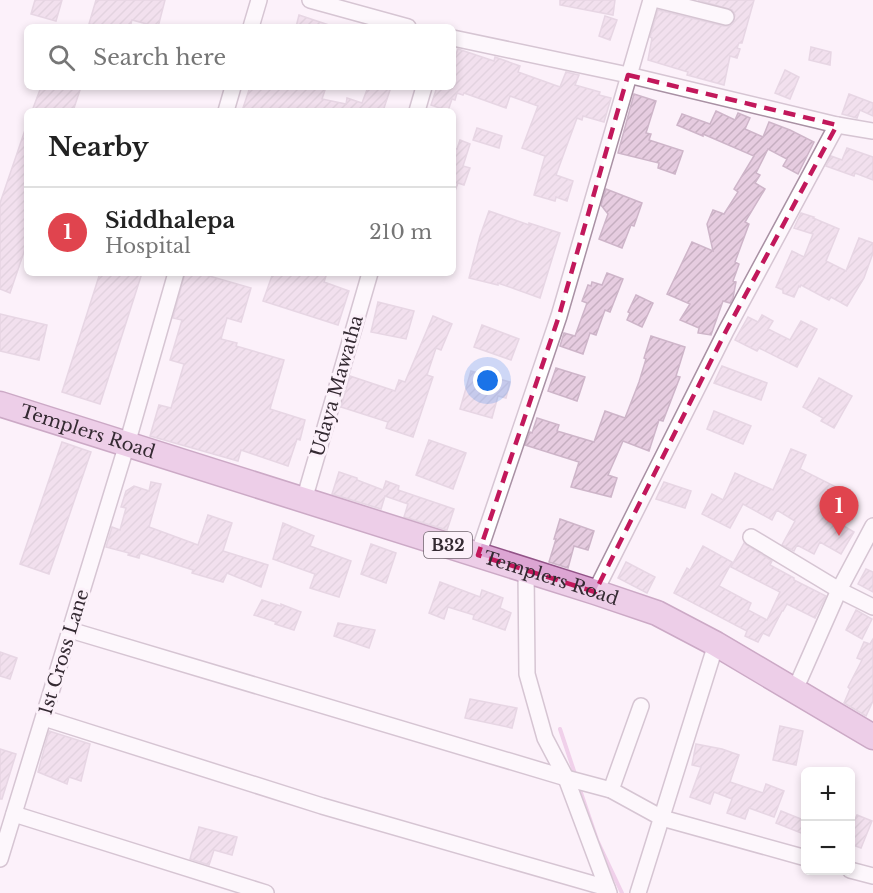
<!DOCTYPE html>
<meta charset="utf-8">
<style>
:root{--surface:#fff;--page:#f2f2f2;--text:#222;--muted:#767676;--line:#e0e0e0;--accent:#0f766e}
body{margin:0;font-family:"Libre Baskerville",serif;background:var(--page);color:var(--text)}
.controls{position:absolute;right:18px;bottom:18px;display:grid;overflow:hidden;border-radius:9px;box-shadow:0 3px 9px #0003}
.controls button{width:54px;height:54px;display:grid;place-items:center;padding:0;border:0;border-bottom:2px solid var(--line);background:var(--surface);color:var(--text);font:30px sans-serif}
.you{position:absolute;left:488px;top:381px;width:21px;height:21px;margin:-15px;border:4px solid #fff;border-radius:50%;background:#1a73e8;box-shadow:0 0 0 9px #1a73e833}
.badge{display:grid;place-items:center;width:39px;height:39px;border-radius:50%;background:var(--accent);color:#fff;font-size:20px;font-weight:700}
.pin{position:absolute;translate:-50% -50px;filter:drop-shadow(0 2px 3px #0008)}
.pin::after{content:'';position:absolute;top:32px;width:21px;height:18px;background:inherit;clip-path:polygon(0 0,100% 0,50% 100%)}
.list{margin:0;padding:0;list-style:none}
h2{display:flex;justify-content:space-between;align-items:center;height:78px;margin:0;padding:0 24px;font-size:26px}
h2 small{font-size:20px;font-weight:400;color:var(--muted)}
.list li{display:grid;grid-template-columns:39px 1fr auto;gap:18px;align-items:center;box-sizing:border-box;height:90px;padding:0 24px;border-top:2px solid var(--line)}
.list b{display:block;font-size:22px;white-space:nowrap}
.list p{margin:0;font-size:20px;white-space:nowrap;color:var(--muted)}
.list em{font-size:20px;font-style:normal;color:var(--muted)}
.icon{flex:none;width:33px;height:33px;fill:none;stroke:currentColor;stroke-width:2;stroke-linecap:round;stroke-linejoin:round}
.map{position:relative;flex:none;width:873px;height:893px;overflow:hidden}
.search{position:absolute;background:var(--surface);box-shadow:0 3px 9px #0003;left:24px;top:24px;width:432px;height:66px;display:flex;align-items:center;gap:15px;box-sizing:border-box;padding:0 21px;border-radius:9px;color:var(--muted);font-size:22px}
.panel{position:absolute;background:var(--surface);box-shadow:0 3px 9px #0003;left:24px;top:108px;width:432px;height:168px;border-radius:9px}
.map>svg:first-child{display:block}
</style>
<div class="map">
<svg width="873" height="893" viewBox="0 0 873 893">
<defs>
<pattern id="building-hatch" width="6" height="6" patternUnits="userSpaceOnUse" patternTransform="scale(1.5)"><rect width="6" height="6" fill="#e6cce0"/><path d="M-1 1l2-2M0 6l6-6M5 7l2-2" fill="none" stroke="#c6afc1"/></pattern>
</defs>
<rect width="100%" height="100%" fill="#fcf1fa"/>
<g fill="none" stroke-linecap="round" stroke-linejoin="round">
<g stroke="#e2a8d7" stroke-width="4">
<path d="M 560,729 L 576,777"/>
<path d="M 579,787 L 597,840 L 622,893"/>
</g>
</g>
<g fill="url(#building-hatch)" stroke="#ceb5c9" stroke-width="1.5">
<path d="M 35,0 L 62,0 L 56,21 L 31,14 Z"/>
<path d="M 96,0 L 165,0 L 158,27 L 132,20 L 130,27 L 101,27 L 89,24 Z"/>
<path d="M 560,0 L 615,0 L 613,15 L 560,5 Z"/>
<path d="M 698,0 L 754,0 L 742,43 L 739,43 L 737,48 L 740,49 L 737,58 L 730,56 L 724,85 L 687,75 L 688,72 L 648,60 L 652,38 L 650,37 L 658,10 L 724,26 L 729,26 L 733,23 L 735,15 L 732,10 Z"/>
<path d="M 299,15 L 329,25 L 329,27 L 296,27 Z"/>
<path d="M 605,16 L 617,20 L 610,40 L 599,36 Z"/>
<path d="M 811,47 L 831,52 L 830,65 L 809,60 Z"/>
<path d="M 458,49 L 494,61 L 495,57 L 520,66 L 518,72 L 560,87 L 566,72 L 579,75 L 575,85 L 600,92 L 599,95 L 611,98 L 604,122 L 583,116 L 582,120 L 577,118 L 556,175 L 573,181 L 567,201 L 556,197 L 555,201 L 534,195 L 545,156 L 522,148 L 538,106 L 510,96 L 506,108 L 464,93 L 463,95 L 457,93 L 455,100 L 452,99 L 448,111 L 431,105 L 437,87 L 453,87 L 453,62 Z"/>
<path d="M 785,70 L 799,77 L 790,99 L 775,93 Z"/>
<path d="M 41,87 L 81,87 L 73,111 L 32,111 Z"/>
<path d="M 250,87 L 326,87 L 322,99 L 346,104 L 347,98 L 362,103 L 368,87 L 391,87 L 383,111 L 242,111 Z"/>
<path d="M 634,94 L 656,101 L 646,133 L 651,134 L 649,140 L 683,151 L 675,174 L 658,168 L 659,163 L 618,153 Z"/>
<path d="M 849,94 L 873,103 L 873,116 L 860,110 L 857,118 L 842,114 Z"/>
<path d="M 716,111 L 735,120 L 738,113 L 750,118 L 745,129 L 763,137 L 769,122 L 790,130 L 814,142 L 798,174 L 783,166 L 787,159 L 768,149 L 756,173 L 760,175 L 755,183 L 765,189 L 745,222 L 749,224 L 735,262 L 739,264 L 733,281 L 736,282 L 733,298 L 730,303 L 723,301 L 711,335 L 698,333 L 699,328 L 680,320 L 690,304 L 667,294 L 692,242 L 713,251 L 707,224 L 713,210 L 724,214 L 738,192 L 734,189 L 754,156 L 703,134 L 703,136 L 677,125 L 682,114 L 710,124 Z"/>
<path d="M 477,128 L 502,136 L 499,148 L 473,140 Z"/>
<path d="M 25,130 L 27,131 L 27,243 L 10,293 L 0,289 L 0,203 Z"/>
<path d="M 460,140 L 470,144 L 463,166 L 470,168 L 464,185 L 458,183 L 455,191 L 453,191 L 453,148 L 457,149 Z"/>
<path d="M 847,148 L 873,157 L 873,180 L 855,173 L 854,176 L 826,166 L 831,156 L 842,160 Z"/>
<path d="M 606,189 L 642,203 L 634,226 L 631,225 L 622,248 L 599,239 L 608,214 L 601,205 Z"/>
<path d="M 489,211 L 529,225 L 529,223 L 560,233 L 540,298 L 498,283 L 498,285 L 469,278 L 480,236 Z"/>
<path d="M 801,213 L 814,217 L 813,218 L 839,229 L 826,261 L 846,271 L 859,238 L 873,243 L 873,253 L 864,278 L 847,306 L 831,297 L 829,300 L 801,285 L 800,287 L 799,286 L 794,297 L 783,293 L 783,290 L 776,287 L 792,251 L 804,257 L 813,234 L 794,228 Z"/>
<path d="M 100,273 L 142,273 L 100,404 L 62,392 Z"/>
<path d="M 185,273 L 199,273 L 251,288 L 241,322 L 227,318 L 221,339 L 237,343 L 236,346 L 284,360 L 270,409 L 305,420 L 300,440 L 297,439 L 288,466 L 241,450 L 238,461 L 150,436 L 159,405 L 171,408 L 184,364 L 170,360 L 182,320 L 173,318 Z"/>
<path d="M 273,273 L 327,273 L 324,282 L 349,291 L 338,325 L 263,301 Z"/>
<path d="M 607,273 L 623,279 L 610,312 L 605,310 L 596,335 L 590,333 L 583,354 L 560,346 L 564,333 L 575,336 L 587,303 L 582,301 L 588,285 L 591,286 L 592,282 L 602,285 Z"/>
<path d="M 636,295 L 653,303 L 642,327 L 627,320 L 630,313 L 628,312 Z"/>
<path d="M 378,302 L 414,311 L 406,339 L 371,332 Z"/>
<path d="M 0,314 L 47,325 L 39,360 L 0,351 Z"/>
<path d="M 762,315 L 773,321 L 768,329 L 790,340 L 801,321 L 817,329 L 797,367 L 759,348 L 757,351 L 735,340 L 748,317 L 758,322 Z"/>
<path d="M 433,316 L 452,324 L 441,350 L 436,348 L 427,375 L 433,377 L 413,437 L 386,428 L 388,422 L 341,407 L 350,376 L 395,391 L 399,380 L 405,382 Z"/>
<path d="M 482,325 L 519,339 L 511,360 L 474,347 Z"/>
<path d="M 651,336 L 685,347 L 676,376 L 680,377 L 663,421 L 659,420 L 649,451 L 623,441 L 608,475 L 617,478 L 611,497 L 571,487 L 579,462 L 525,445 L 530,432 L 532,433 L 537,418 L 559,425 L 557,431 L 594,442 L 605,411 L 625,418 L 639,382 L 646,359 L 644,358 Z"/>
<path d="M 722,366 L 767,383 L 761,400 L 714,383 Z"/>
<path d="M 556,368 L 585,377 L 577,401 L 548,391 Z"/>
<path d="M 471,371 L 510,382 L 506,398 L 498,396 L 492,418 L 460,409 Z"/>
<path d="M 819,378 L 852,396 L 834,428 L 821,421 L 823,418 L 803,407 Z"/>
<path d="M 714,411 L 751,426 L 743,444 L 707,429 Z"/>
<path d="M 429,440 L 466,453 L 453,489 L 416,475 Z"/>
<path d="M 62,442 L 91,452 L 49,574 L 20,564 Z"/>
<path d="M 791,449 L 806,455 L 800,469 L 842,490 L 830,514 L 834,516 L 832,519 L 854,532 L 841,554 L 820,542 L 814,554 L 797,545 L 794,551 L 782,545 L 795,521 L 777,510 L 772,520 L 743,504 L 730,528 L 702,514 L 712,494 L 723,500 L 735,473 L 773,490 Z"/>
<path d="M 339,472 L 357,478 L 357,480 L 383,490 L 386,481 L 399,486 L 398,490 L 454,509 L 447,530 L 404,517 L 408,504 L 385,496 L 381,509 L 332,494 Z"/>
<path d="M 151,482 L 161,484 L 149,527 L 198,545 L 208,515 L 232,523 L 223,551 L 268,565 L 261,587 L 227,573 L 223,582 L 192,573 L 193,570 L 140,553 L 139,558 L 128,555 L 129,553 L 106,547 L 112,527 L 120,530 L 126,508 L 121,507 L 126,491 L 134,486 L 149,491 Z"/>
<path d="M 664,482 L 691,491 L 685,508 L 656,499 Z"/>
<path d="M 560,519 L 594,531 L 588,550 L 574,546 L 568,568 L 549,562 L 556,539 L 554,539 Z"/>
<path d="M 283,523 L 314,536 L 310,546 L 351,561 L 339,597 L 310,588 L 315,574 L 273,559 Z"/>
<path d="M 744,543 L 772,561 L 770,565 L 794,578 L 794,580 L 826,596 L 815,618 L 787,604 L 783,611 L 782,611 L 769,636 L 763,633 L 758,642 L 745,636 L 747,631 L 674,593 L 687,568 L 690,570 L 703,546 L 732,562 L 719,586 L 751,603 L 748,610 L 767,620 L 780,592 L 731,567 Z"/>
<path d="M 371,544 L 396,553 L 386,583 L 361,574 Z"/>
<path d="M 626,562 L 655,577 L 647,593 L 618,578 Z"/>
<path d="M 866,569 L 873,572 L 873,592 L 858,584 Z"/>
<path d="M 440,582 L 480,597 L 482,590 L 503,598 L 500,608 L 511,613 L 505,630 L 473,619 L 474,615 L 448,607 L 444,619 L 429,613 Z"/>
<path d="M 262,600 L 281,606 L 281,604 L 301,612 L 294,630 L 275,624 L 276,622 L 254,615 Z"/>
<path d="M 856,610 L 872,619 L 862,639 L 846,630 Z"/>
<path d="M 338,623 L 375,630 L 369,648 L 334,636 Z"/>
<path d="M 873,639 L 873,701 L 866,716 L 844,703 L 850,689 L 848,687 L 862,660 L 857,658 L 864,642 L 870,644 Z"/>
<path d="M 0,652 L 17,658 L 10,679 L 0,676 Z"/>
<path d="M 470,699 L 517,708 L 512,728 L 465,718 Z"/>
<path d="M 780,726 L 803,731 L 796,765 L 773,760 Z"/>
<path d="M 49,731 L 90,744 L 81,781 L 69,777 L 67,784 L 38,772 Z"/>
<path d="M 696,744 L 722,749 L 739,755 L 730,782 L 763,793 L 766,784 L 784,791 L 774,817 L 749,808 L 745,819 L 727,813 L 732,799 L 714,792 L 710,804 L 690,797 L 701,767 L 692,765 Z"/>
<path d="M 0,749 L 16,754 L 2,799 L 0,799 Z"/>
<path d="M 781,811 L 806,821 L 806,835 L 776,823 Z"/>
<path d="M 857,815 L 872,821 L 861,848 L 850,844 L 850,831 Z"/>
<path d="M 199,827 L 237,837 L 232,855 L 214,850 L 209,865 L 190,859 Z"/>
</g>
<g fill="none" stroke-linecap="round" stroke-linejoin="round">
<defs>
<g id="street">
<path d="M 310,0 L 408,27"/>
<path d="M 658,0 L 726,17"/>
<path d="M 251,27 L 259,0"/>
<path d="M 453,38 L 628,75 L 837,125 L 873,131"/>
<path d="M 226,111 L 233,87"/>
<path d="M 417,111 L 424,87"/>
<path d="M 304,500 L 370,273"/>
<path d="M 751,537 L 839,590 L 873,607"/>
<path d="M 478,555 L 559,316 L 651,0"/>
<path d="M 526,570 L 527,674 L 545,738 L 566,778 L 609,893"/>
<path d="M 595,592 L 726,331 L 837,125"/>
<path d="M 70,630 L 566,778 L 611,790 L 662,818 L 806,858"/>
<path d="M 794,692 L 839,590 L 873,526"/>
<path d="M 44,718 L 322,806 L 607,888"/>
<path d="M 611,790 L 641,706"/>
<path d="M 14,814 L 266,893"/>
<path d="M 0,859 L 127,444 L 176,273"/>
<path d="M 850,870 L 873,876"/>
<path d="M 638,893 L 716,644"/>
</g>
<g id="primary">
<path id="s1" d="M 0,404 L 595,592 L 657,613 L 716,644 L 873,737"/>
</g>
</defs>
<use href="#street" stroke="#a991a4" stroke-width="18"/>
<use href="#primary" stroke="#925387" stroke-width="27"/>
<use href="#street" stroke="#fff" stroke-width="15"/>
<use href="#primary" stroke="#dca5d3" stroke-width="24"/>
</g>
<path d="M0 0H873V893H0ZM 628,75 L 837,125 L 726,331 L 595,592 L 478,555 L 559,316 Z" fill="#fcf1fa" fill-opacity=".55" fill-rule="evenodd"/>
<path fill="none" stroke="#c2185b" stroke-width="4.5" stroke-dasharray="12 8" stroke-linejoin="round" d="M 628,75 L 837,125 L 726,331 L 595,592 L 478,555 L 559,316 Z"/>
<g text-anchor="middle" stroke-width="6" stroke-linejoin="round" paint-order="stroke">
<rect fill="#fcf1fa" stroke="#70666e" stroke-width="1.5" x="424" y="532" width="48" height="26" rx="4.5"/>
<g font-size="16" font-weight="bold" fill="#342a32">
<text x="448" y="551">B32</text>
</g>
<g font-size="18" fill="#342a32" stroke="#fcf1fa">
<text transform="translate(337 386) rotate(-74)" y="6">Udaya Mawatha</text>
<text dy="6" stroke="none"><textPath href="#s1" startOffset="92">Templers Road</textPath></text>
<text dy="6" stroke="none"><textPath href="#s1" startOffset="578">Templers Road</textPath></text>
<text transform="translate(64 652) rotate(-73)" y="6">1st Cross Lane</text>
</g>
</g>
</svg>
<div class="controls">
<button>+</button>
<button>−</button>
</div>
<div class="you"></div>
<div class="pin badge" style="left:839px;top:536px;background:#e0444e">1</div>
<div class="search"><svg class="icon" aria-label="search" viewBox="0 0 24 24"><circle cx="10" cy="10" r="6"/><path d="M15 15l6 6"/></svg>Search here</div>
<section class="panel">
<h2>Nearby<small></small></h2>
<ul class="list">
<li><span class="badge" style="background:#e0444e">1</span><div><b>Siddhalepa</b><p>Hospital</p></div><em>210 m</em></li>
</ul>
</section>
</div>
